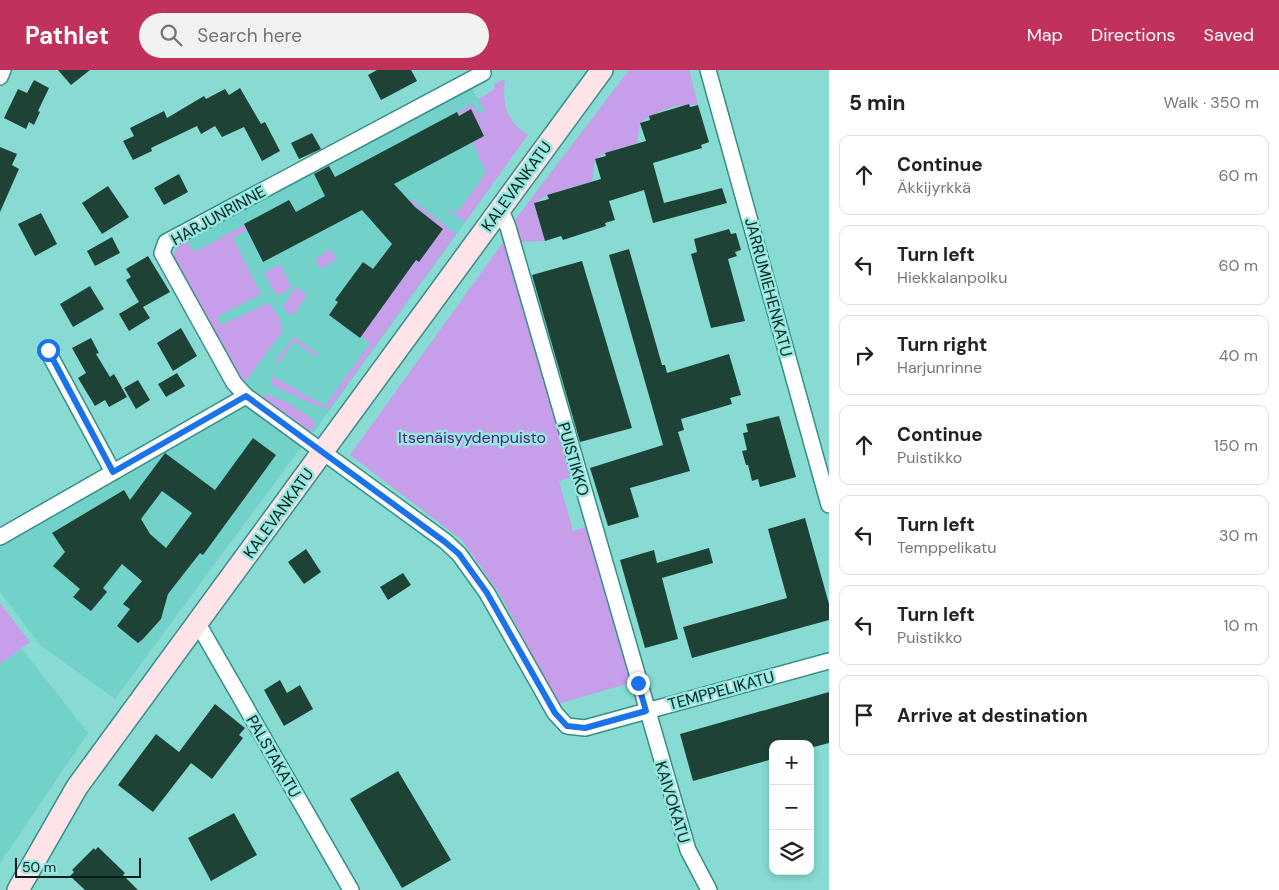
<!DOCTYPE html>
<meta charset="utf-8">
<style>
:root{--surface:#fff;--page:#f2f2f2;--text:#222;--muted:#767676;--line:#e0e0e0;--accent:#c0315b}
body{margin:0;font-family:"DM Sans",sans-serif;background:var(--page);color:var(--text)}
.controls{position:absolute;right:15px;bottom:15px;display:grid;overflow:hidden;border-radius:10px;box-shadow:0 2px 8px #0003}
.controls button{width:45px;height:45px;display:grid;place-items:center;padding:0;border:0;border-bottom:1px solid var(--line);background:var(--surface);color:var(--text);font:25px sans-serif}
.scale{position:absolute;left:15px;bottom:12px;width:126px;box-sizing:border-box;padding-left:5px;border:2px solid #031e1c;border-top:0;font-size:14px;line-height:18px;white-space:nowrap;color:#031e1c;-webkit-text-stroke:4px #94e8e0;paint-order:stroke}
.stop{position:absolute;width:15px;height:15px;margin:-11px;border:4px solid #1a73e8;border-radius:50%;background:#fff}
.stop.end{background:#1a73e8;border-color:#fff;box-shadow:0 1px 5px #0008}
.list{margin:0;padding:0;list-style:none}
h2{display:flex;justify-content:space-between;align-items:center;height:65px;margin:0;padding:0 20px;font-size:21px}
h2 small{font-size:16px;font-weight:400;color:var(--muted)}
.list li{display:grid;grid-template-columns:32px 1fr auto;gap:15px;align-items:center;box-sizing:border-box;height:80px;margin:0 10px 10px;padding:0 10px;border:1px solid var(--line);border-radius:10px}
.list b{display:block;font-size:19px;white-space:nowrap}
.list p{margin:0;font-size:16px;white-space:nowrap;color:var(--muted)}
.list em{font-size:16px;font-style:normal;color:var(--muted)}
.icon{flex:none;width:28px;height:28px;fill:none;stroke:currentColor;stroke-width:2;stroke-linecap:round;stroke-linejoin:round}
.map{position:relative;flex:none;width:829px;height:820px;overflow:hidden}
header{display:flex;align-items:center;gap:30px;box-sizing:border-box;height:70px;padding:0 25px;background:var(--accent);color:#fff}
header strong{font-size:24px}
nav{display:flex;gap:28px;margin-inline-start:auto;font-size:18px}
.search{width:350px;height:45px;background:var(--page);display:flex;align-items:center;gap:12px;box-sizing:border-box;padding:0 18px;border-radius:28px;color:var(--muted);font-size:19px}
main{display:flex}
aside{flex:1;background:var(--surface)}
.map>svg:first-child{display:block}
</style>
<header>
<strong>Pathlet</strong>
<div class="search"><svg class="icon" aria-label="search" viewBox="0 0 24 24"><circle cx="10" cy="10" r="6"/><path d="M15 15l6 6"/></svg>Search here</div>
<nav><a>Map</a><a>Directions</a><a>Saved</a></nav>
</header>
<main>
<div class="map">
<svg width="829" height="820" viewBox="0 0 829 820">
<rect width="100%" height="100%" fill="#87dbd3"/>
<g fill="#72d1c8">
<path d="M 472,19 L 512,87 L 314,362 L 308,361 L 264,332 L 239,311 L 173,187 L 176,178 L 186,170 Z"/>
<path d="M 242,334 L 302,376 L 115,629 L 40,575 L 0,522 L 0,477 Z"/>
<path d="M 22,579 L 88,663 L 0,793 L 0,594 Z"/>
</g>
<g fill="#c69eea">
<path d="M 629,0 L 689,0 L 698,35 C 680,32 654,42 640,53 L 637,73 L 605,83 L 595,89 L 592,111 L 547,125 L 534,133 L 545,171 L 519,172 L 514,151 Z"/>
<path d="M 505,9 C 502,33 506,51 528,65 L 465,152 L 446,138 L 457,143 L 486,103 L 473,72 L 484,66 L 467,61 L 457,42 L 473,34 L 479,44 L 485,41 L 478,29 L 494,20 L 494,14 Z"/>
<path d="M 411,129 L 456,164 L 330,338 C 323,342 283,319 271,315 L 272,306 L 325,336 L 370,273 L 361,266 L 416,190 L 419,192 L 442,160 L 409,131 Z"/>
<path d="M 244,155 L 247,160 L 233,168 L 261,224 L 217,247 L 221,255 L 268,233 L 278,245 L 283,261 L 244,313 L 241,313 L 174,195 C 172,183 176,176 186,170 L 194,182 Z"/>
<path d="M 507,167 L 575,406 L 559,411 L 573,461 L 589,456 L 633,612 L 558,634 L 501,526 L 462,470 L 350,385 Z"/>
<path d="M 330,179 L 337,189 L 321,199 L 315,190 Z"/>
<path d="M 280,194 L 292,218 L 277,226 L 264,203 Z"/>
<path d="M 296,217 L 307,225 L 293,246 L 282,238 Z"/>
<path d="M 294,267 L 318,284 L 316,287 L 294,271 L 279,293 L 276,291 Z"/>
<path d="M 266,324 L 289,333 L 316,352 L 312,361 L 300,358 L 262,329 L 263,325 Z"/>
<path d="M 0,533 L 30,572 L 0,594 Z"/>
</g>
<g fill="#1e4336" fill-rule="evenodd">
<path d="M 58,0 L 90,0 L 71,15 Z"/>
<path d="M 377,0 L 411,0 L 417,11 L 381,30 L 368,5 Z"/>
<path d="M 34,10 L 49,18 L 38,41 L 40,42 L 34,55 L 29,52 L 26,59 L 4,48 L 18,19 L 27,23 Z"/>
<path d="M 240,18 L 261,54 L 265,52 L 280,81 L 262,91 L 244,57 L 222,67 L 215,56 L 201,64 L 197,56 L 151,78 L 152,81 L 133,90 L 123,71 L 134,66 L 130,58 L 164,41 L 167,48 L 204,26 L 206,29 L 225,19 L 229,25 Z"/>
<path d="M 689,34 L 690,37 L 698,35 L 709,72 L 701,75 L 702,78 L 653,93 L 664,133 L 722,118 L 727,133 L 653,153 L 644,120 L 609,131 L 615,150 L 605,153 L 606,156 L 563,170 L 561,166 L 545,171 L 534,133 L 549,129 L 547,125 L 601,109 L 595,89 L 606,86 L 605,83 L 646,71 L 640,53 L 650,50 L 649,46 Z"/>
<path d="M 471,39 L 484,66 L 394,114 L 415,137 L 443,159 L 419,192 L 416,190 L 360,268 L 329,245 L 338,232 L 335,230 L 363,192 L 373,199 L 392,174 L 362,140 L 263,192 L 244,154 L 289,130 L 296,142 L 325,126 L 314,104 L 329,96 L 335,107 L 457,42 L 459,46 Z"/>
<path d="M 312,63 L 321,79 L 299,89 L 291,73 Z"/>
<path d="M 0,77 L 17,84 L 12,95 L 19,99 L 0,142 Z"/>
<path d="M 179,104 L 188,122 L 164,135 L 154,118 Z"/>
<path d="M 108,116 L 129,147 L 102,164 L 82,133 Z"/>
<path d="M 41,143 L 57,174 L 35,186 L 18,154 Z"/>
<path d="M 729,159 L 731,164 L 736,163 L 741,180 L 735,182 L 737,186 L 728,189 L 745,251 L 711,258 L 691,184 L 697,182 L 694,169 Z"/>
<path d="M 112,167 L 120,183 L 95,196 L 87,181 Z"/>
<path d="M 629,179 L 662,295 L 665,295 L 667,303 L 729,284 L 741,325 L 730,328 L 732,334 L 681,349 L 684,360 L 678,362 L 690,401 L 630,418 L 639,447 L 608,456 L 590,398 L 663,375 L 609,185 Z"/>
<path d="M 148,186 L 170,222 L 143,237 L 150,248 L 129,261 L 119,244 L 139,232 L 126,210 L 131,207 L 126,199 Z"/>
<path d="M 582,191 L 632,358 L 580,372 L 532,205 Z"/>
<path d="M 90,216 L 104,239 L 73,257 L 60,234 Z"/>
<path d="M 181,258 L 197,286 L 173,301 L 157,273 Z"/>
<path d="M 91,268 L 99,283 L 96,284 L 110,307 L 114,304 L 127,327 L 109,337 L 105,330 L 95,336 L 78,308 L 86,303 L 72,278 Z"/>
<path d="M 177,303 L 185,316 L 166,327 L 158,314 Z"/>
<path d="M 138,310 L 150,330 L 136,339 L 124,318 Z"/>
<path d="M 779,346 L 796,407 L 760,417 L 758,409 L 752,411 L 748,395 L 746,395 L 742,381 L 747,380 L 743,363 L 748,362 L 746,354 Z"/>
<path d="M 253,368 L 276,385 L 203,485 L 200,483 L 168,524 L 161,549 L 143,569 L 138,573 L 117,556 L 130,539 L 123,534 L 142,511 L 122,494 L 103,518 L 107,522 L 91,541 L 73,527 L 80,519 L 53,496 L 65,482 L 52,463 L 124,420 L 130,430 L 165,383 L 215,420 ZM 162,421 L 192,443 L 166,478 L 150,464 L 141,449 Z"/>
<path d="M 805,448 L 829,534 L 829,550 L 692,588 L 683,557 L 787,528 L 768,459 Z"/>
<path d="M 709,478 L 713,493 L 662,508 L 678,569 L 645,578 L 620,490 L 654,480 L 657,493 Z"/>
<path d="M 306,479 L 321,502 L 304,514 L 288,492 Z"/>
<path d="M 403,503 L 411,515 L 388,530 L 380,517 Z"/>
<path d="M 280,610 L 287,623 L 300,615 L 313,639 L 284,656 L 264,620 Z"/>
<path d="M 829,622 L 829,673 L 810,678 L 810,674 L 773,674 L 773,689 L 693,711 L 680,664 Z"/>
<path d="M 215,634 L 245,658 L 239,665 L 243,668 L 212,709 L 191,693 L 153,742 L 118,715 L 156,664 L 179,682 Z"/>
<path d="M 398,701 L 451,790 L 402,818 L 350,729 Z"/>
<path d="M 234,743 L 257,785 L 211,811 L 188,768 Z"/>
<path d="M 98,777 L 125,803 L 123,805 L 138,820 L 85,820 L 70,806 L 74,802 L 72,800 L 94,778 L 95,780 Z"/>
</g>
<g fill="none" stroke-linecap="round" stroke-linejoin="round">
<defs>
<g id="street">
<path d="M 708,0 L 829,435"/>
<path d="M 483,3 L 166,172 L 162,183 L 234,313 L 246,326 L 445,471 L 459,484 L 487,523 L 555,643 L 567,656 L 585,658 L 829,591"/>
<path d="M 0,7 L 3,0"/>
<path d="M 500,138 L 508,157 L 688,780 L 709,820"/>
<path d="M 47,280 L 113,402"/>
<path d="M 0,467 L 246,326"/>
<path d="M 197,552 L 351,820"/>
</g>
<path id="secondary" d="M 18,820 L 77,717 L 602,0"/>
</defs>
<use href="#street" stroke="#378e87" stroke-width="18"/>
<use href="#secondary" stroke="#378e87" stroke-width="24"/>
<use href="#street" stroke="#fff" stroke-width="15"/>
<use href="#secondary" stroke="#fee3e8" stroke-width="21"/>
</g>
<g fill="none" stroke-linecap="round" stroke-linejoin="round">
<path stroke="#1a73e8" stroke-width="6" d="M 48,280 L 113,402 L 246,326 L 445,472 L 459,484 L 487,523 L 555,643 L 567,656 L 585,658 L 646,641 L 638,613"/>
</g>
<g text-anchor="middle" stroke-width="5" stroke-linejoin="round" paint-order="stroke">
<g font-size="16" fill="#031e1c" stroke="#94e8e0">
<text transform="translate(516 116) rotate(-54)" y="6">KALEVANKATU</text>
<text transform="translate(218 145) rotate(-29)" y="6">HARJUNRINNE</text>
<text transform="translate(769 217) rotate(75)" y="6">JARRUMIEHENKATU</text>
<text transform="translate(574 389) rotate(74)" y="6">PUISTIKKO</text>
<text transform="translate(278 443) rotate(-54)" y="6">KALEVANKATU</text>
<text transform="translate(721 620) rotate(-15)" y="6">TEMPPELIKATU</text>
<text transform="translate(274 686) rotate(60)" y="6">PALSTAKATU</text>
<text transform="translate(673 732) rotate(73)" y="6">KAIVOKATU</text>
</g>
<g font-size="16" fill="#571e7c" stroke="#94e8e0">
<text x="472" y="373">Itsenäisyydenpuisto</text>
</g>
</g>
</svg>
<div class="controls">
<button>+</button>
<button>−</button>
<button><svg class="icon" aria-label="layers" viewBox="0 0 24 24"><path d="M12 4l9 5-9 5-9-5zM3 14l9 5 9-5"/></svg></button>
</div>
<div class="scale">50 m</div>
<div class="stop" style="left:48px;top:280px"></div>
<div class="stop end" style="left:638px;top:613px"></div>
</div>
<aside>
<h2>5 min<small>Walk · 350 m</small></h2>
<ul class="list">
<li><svg class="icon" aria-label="ahead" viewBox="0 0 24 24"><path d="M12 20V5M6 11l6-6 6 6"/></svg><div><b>Continue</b><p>Äkkijyrkkä</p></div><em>60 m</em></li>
<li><svg class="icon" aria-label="left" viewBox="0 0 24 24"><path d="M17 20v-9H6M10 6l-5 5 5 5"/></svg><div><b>Turn left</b><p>Hiekkalanpolku</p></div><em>60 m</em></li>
<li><svg class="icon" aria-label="right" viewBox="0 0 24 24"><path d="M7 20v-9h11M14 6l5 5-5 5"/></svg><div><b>Turn right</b><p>Harjunrinne</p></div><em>40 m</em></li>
<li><svg class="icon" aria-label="ahead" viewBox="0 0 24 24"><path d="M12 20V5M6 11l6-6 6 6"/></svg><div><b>Continue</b><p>Puistikko</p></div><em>150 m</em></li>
<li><svg class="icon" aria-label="left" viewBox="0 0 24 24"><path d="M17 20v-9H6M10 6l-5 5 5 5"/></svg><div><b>Turn left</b><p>Temppelikatu</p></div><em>30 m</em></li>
<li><svg class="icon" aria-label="left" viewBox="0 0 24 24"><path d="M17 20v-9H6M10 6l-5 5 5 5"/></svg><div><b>Turn left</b><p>Puistikko</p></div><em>10 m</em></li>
<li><svg class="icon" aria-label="arrive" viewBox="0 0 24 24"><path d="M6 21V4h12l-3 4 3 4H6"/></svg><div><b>Arrive at destination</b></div></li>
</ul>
</aside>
</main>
